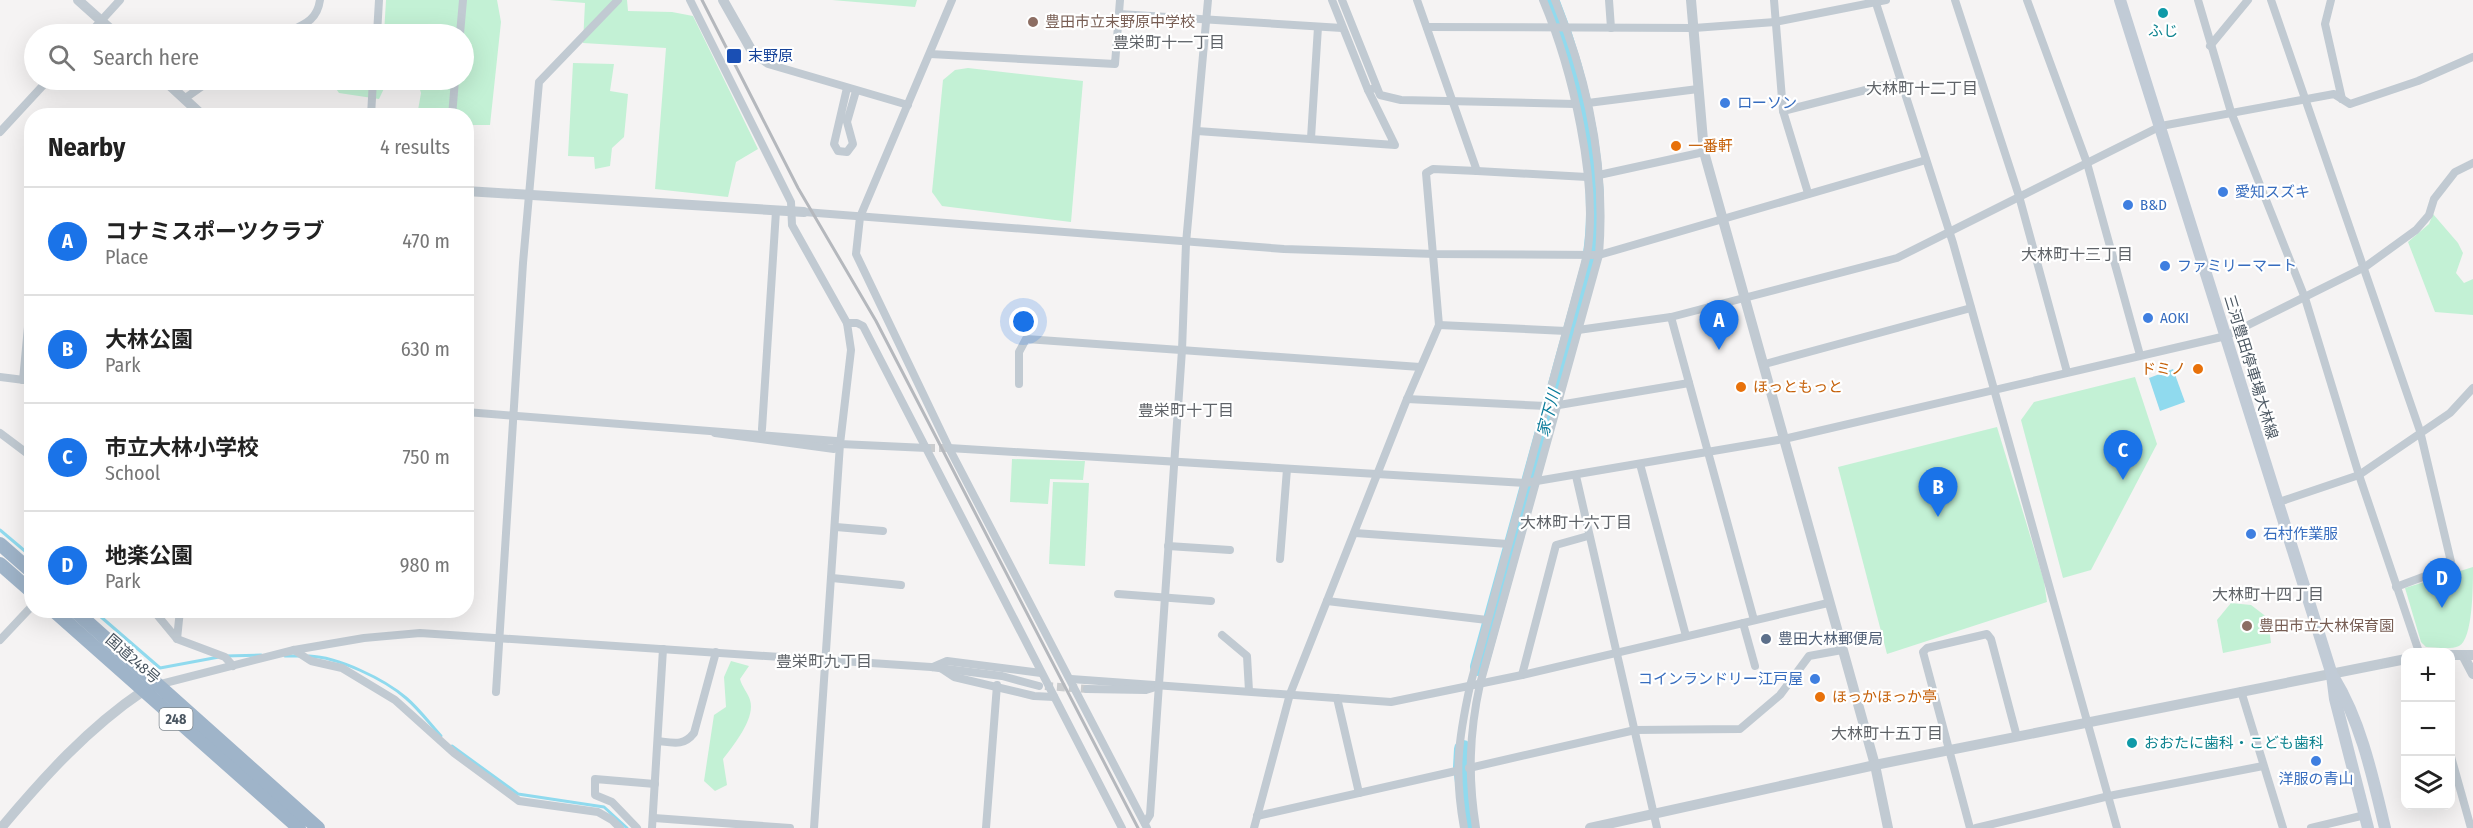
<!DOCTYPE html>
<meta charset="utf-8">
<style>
:root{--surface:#fff;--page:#f2f2f2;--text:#222;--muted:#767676;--line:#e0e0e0;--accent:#1a73e8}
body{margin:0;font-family:"Fira Sans Condensed","Noto Sans JP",sans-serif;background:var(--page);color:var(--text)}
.controls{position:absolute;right:18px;bottom:18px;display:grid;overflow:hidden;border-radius:12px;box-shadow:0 6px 24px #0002}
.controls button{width:54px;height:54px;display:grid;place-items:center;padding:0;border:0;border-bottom:2px solid var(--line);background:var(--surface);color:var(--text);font:30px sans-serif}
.you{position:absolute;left:1024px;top:322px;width:21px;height:21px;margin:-15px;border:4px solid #fff;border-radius:50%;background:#1a73e8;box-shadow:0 0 0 9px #1a73e833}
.badge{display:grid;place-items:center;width:39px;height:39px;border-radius:50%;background:var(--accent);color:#fff;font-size:20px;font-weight:700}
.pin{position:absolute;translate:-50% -50px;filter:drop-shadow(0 2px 3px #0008)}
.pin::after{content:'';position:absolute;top:32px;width:21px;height:18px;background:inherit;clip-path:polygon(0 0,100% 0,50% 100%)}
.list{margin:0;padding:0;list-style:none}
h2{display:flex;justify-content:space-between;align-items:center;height:78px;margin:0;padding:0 24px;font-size:26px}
h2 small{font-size:20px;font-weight:400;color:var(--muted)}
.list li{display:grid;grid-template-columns:39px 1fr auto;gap:18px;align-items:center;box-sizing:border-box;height:108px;padding:0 24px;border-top:2px solid var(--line)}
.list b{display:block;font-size:22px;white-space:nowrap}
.list p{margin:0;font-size:20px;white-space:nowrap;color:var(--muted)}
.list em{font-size:20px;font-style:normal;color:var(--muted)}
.icon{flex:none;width:33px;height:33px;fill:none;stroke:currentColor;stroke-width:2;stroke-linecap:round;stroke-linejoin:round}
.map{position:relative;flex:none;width:2473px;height:828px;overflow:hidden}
.search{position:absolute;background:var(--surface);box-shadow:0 6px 24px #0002;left:24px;top:24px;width:450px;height:66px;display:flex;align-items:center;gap:15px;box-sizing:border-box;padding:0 21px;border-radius:33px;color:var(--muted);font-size:22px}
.panel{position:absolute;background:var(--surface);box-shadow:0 6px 24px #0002;left:24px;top:108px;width:450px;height:510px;border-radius:24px}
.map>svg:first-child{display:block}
</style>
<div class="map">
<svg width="2473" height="828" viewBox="0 0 2473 828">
<rect width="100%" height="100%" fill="#f5f3f3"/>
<g fill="#c3f1d5">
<path d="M 386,0 L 497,0 L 501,22 L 490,125 L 467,125 L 466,116 L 417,116 L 421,93 L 417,80 L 464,80 L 464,34 L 384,34 Z"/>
<path d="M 549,0 L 627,0 L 628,11 L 672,12 L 693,16 L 758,149 L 736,162 L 728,197 L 655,189 L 666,48 L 583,43 L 585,3 Z"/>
<path d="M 832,0 L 917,0 L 915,7 Z"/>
<path d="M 573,63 L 614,64 L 610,91 L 628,94 L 624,137 L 612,148 L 610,166 L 595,169 L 594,157 L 568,156 Z"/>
<path d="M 968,68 L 1083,81 L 1071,222 L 942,206 L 932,192 L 943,80 L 955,70 Z"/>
<path d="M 330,80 L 388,80 L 379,99 L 339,93 Z"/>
<path d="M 2433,214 L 2458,243 L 2463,253 L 2456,273 L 2464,283 L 2473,279 L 2473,315 L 2435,312 L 2408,242 L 2429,224 Z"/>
<path d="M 2135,377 L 2157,444 L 2091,570 L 2063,578 L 2021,420 L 2034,402 Z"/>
<path d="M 1997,427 L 2044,581 L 2047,602 L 1887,654 L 1838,467 Z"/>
<path d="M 1012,459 L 1085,461 L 1083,480 L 1050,479 L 1048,504 L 1010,502 Z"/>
<path d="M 1053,482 L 1089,483 L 1085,566 L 1049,564 Z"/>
<path d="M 2473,567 C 2473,586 2473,639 2459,646 C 2450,650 2435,647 2426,647 L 2421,642 L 2405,588 Z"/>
<path d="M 2231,603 L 2251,605 L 2268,618 L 2271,643 L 2223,653 L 2217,620 Z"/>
<path d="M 731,661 L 749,666 L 740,679 C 742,687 748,693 750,700 C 756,718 733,746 723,759 L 727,785 L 715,791 L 704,781 L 714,715 L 726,707 L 724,677 Z"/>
</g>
<path fill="#90daee" d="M 2173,369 L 2185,402 L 2160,411 L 2149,378 Z"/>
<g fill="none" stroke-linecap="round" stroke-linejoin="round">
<g stroke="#90daee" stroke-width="3">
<path d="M 0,530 L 32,557"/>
<path d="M 93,610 L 160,668 L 219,657"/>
<path d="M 225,656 L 261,655"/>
<path d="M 285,656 L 300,656"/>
<path d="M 309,656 C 338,657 384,679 406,698 C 419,709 430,724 441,736"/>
<path d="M 452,746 L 518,794 L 604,807 L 627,828"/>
</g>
<g stroke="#90daee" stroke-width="18">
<path d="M 1479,667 L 1590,265 C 1606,184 1581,76 1550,0"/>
<path d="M 1463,749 L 1462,767 L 1470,828"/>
</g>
<g stroke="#caccce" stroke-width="8" stroke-dasharray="8 4" stroke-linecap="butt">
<path d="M 927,448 L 949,448"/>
<path d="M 1045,686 L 1087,689"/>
</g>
<g stroke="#c1cad2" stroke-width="8">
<path d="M 690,0 L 791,202 L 792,225 L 847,323 L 851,350 L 840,444 L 814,828"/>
<path d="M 952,0 L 860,217 L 856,254 L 949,448 L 1147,828"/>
<path d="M 1332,0 L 1368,90"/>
<path d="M 1342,0 L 1380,95 L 1401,100 L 1575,104"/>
<path d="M 1609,0 L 1611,28"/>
<path d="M 1774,0 L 1783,111 L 1808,193"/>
<path d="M 1875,0 L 1953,243 L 2117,828"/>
<path d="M 1955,0 L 2019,196 L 2067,372"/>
<path d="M 2027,0 L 2087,163 L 2140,355"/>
<path d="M 2198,0 L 2231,112 L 2305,298 L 2359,475 L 2419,652"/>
<path d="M 2271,0 L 2420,431 L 2452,566 L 2396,587"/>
<path d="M 2331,0 L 2325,24 L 2342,99"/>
<path d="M 1119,14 L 1342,28"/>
<path d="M 1427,27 L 1694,28 L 1775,22 L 1886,0"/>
<path d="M 89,34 L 120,0"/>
<path d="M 284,34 C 302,25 317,22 320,0"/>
<path d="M 377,34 L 379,0"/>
<path d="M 460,34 L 463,0"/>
<path d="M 2210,46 L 2248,0"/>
<path d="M 930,54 L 1115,64 L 1120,0"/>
<path d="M 758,57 L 768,64 L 908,105"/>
<path d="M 847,88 L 834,144 L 838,151 L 847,152 L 853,144 L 847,122 L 856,91"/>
<path d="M 184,99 L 211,80"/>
<path d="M 1588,103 L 1698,89"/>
<path d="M 1783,111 L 1901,81"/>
<path d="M 371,116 L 373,80"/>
<path d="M 452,116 L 455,80"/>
<path d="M 1197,131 L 1395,145 L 1368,90 L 1376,88"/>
<path d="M 0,132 L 48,80"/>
<path d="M 1311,138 L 1318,27"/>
<path d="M 1477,171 L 1587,177"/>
<path d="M 1599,175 L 1704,152"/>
<path d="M 804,212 L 1284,249 L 1435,254 L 1599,255 L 1926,160"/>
<path d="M 1671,317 L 1754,620"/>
<path d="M 847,323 L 857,323 L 863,326 L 1122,828"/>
<path d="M 1439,325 L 1566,331"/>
<path d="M 1578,330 L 1671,317 L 1897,258 L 2161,126 L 2334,94 L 2350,104 L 2418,81 L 2473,57"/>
<path d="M 1765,364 L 1971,308"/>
<path d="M 0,377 L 32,381"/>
<path d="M 23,380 L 32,284"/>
<path d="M 1019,384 L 1019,352 L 1026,339 L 1420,367"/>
<path d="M 1407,399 L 1546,406"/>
<path d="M 1559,405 L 1689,383"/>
<path d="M 466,412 L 836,441 L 840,444 L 927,448"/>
<path d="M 762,429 L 776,211"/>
<path d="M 0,433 L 32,457"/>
<path d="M 715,433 L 834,449 L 840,444"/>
<path d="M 949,448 L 1525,483 L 1784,439 L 2226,336 L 2365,267 L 2416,230 L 2429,215 L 2434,199 L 2455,172 L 2473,163"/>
<path d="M 1640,464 L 1686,636"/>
<path d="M 1576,476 L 1657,828"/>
<path d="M 2276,503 L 2359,475 L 2450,413 L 2473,388"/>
<path d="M 836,527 L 883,531"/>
<path d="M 1355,533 L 1508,544"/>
<path d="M 1168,546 L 1230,550"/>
<path d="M 1280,559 L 1287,469"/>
<path d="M 832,578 L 901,585"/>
<path d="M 1118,594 L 1211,601"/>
<path d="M 1327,601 L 1487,620"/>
<path d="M 153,610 L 177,639 L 225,657 L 233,666"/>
<path d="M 1743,623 L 1755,666"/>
<path d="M 1222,635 L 1247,656 L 1249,691"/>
<path d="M 177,639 L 180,610"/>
<path d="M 0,640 L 32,606"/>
<path d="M 294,650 L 311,661 L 342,668 L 395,700 L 454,753 L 519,801 L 598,812 L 612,820 L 620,828"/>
<path d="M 933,667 L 947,661 L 1041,673"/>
<path d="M 942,669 L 954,677 L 1034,696 L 1054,697"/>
<path d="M 1522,675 L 1556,545 L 1588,536"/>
<path d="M 1071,679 L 1391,702 L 1522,675 L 1828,603"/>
<path d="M 157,685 L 294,650 L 364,638 L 420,633 L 931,667 L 1002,676 L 1039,686"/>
<path d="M 1087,689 L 1146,690 L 1159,686"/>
<path d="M 2241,691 L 2283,828"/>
<path d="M 496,692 L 523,263 L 539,82 L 618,0"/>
<path d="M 1337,698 L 1359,793"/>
<path d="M 658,741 C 674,743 684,746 694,733 L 716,652"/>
<path d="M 2450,753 L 2471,828"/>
<path d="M 1469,768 L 1635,730 L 1740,729 L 1780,695 L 1809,656 L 1842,650"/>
<path d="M 1257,816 L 1456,771"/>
<path d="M 654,818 L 790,828"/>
<path d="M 1145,823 L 1150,815 L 1182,350 L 1186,243 L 1208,0"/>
<path d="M 637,828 L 612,802 L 595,795 L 595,779 L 655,784"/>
<path d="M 652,828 L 663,649"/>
<path d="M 986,828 L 997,685"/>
<path d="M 1254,828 L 1290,694 L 1407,399 L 1439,325 L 1426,173 L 1433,169 L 1477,171 L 1417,0"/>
<path d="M 1464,828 C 1454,772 1458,741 1470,686 L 1587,255 C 1599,181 1572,69 1543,0"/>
<path d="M 1476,828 C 1468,778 1469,734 1480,684 L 1599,255 C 1606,168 1588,80 1555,0"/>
<path d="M 1970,828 L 1923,652 L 1927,648 L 1987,634 L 1991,639 L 2017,737"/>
<path d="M 1976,828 L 2109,796 L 2263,766"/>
<path d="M 2311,828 L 2365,815"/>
</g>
<g stroke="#c1cad2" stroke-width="10">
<path d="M 78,0 L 116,34"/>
<path d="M 723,0 L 753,53 L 758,57"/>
<path d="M 1691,0 L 1704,152 L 1875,765 L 1888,828"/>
<path d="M 164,80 L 203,116"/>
<path d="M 466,191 L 804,212"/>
<path d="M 2450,655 L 2473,655"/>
<path d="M 2463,655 L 2473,674"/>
<path d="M 1,828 C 43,778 88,728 143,691"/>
<path d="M 1590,828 L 1875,765 L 2406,659"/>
</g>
<g stroke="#c1cbd6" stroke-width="12">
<path d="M 2120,0 L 2332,675 L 2335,699 L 2368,828"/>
<path d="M 2334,678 C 2361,722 2373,778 2385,828"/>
</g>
<g stroke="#9fb4c9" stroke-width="14">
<path d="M 0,544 L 32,572"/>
<path d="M 0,564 L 32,592"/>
<path d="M 53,610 L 299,828"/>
<path d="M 74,610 L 318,828"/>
</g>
<path stroke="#b5b8bd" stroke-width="3" d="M 702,0 L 798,188 L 876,321 L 1138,828"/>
</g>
<g fill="#0f9aa8" stroke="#fff" stroke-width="2">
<circle cx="2163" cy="13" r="6"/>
<circle cx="2132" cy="743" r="6"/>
</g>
<g fill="#8d6e63" stroke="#fff" stroke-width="2">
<circle cx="1033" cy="22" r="6"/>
<circle cx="2247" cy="626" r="6"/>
</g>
<rect fill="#1a4fb4" stroke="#fff" stroke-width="2" x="726" y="48" width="16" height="16" rx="3"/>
<g fill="#3f7fe0" stroke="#fff" stroke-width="2">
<circle cx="1725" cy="103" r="6"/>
<circle cx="2223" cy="192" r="6"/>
<circle cx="2128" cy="205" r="6"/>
<circle cx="2165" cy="266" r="6"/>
<circle cx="2148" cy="318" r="6"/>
<circle cx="2251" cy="534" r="6"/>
<circle cx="1815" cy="679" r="6"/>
<circle cx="2316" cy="761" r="6"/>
</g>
<g fill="#e8710a" stroke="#fff" stroke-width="2">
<circle cx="1676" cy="146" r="6"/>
<circle cx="2198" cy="369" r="6"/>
<circle cx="1741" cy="387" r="6"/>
<circle cx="1820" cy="697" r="6"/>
</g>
<circle fill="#5c6f8a" stroke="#fff" stroke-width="2" cx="1766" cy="639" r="6"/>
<g text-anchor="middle" stroke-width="4.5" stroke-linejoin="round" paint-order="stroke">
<rect fill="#fff" stroke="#808990" stroke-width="1.5" x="159.5" y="708" width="33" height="22" rx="4.5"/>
<g font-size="14" font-weight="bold" fill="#4a5661">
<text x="176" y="724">248</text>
</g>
<g font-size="15" fill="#785e54" stroke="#fff" text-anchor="start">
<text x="1045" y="27">豊田市立末野原中学校</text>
<text x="2259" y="631">豊田市立大林保育園</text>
</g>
<g font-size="15" fill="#0d838f" stroke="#fff">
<text x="2163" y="36">ふじ</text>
<text x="2144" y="748" text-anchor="start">おおたに歯科・こども歯科</text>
</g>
<g font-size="15" fill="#164399" stroke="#fff" text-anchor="start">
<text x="748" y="61">末野原</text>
</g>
<g font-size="15" fill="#366cbe" stroke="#fff" text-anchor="start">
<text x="1737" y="108">ローソン</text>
<text x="2235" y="197">愛知スズキ</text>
<text x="2140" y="210">B&amp;D</text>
<text x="2177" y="271">ファミリーマート</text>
<text x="2160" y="323">AOKI</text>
<text x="2263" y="539">石村作業服</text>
<text x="1803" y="684" text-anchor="end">コインランドリー江戸屋</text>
<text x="2316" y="784" text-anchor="middle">洋服の青山</text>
</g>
<g font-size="15" fill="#c56008" stroke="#fff" text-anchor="start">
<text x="1688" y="151">一番軒</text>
<text x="2186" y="374" text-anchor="end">ドミノ</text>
<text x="1753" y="392">ほっともっと</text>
<text x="1832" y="702">ほっかほっか亭</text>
</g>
<g font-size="15" fill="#4a5661" stroke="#fff">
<text transform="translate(2251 367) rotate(73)" y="5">三河豊田停車場大林線</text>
<text transform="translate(133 659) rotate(41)" y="5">国道248号</text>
</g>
<g font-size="15" fill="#4e5e75" stroke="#fff" text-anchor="start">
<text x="1778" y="644">豊田大林郵便局</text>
</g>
<g font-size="16" fill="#5f6368" stroke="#fff">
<text x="1169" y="48">豊栄町十一丁目</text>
<text x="1922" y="94">大林町十二丁目</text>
<text x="2077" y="260">大林町十三丁目</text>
<text x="1186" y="416">豊栄町十丁目</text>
<text x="1576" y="528">大林町十六丁目</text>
<text x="2268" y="600">大林町十四丁目</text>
<text x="824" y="667">豊栄町九丁目</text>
<text x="1887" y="739">大林町十五丁目</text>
</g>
<g font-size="16" font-style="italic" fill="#0c7c9b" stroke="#fff">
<text transform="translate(1548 413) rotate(-75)" y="6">家下川</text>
</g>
</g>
</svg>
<div class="controls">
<button>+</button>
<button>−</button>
<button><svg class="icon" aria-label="layers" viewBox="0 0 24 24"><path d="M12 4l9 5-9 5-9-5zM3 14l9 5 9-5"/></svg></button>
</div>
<div class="you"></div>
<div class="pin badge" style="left:1719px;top:350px">A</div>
<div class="pin badge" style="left:1938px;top:517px">B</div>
<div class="pin badge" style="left:2123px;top:480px">C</div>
<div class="pin badge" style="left:2442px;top:608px">D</div>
<div class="search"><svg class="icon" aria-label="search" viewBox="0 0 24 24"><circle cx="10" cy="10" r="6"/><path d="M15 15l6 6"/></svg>Search here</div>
<section class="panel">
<h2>Nearby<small>4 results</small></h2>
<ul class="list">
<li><span class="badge">A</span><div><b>コナミスポーツクラブ</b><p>Place</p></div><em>470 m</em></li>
<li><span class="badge">B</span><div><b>大林公園</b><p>Park</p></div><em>630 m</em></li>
<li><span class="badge">C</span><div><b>市立大林小学校</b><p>School</p></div><em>750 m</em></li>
<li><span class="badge">D</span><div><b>地楽公園</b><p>Park</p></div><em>980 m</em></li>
</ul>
</section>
</div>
